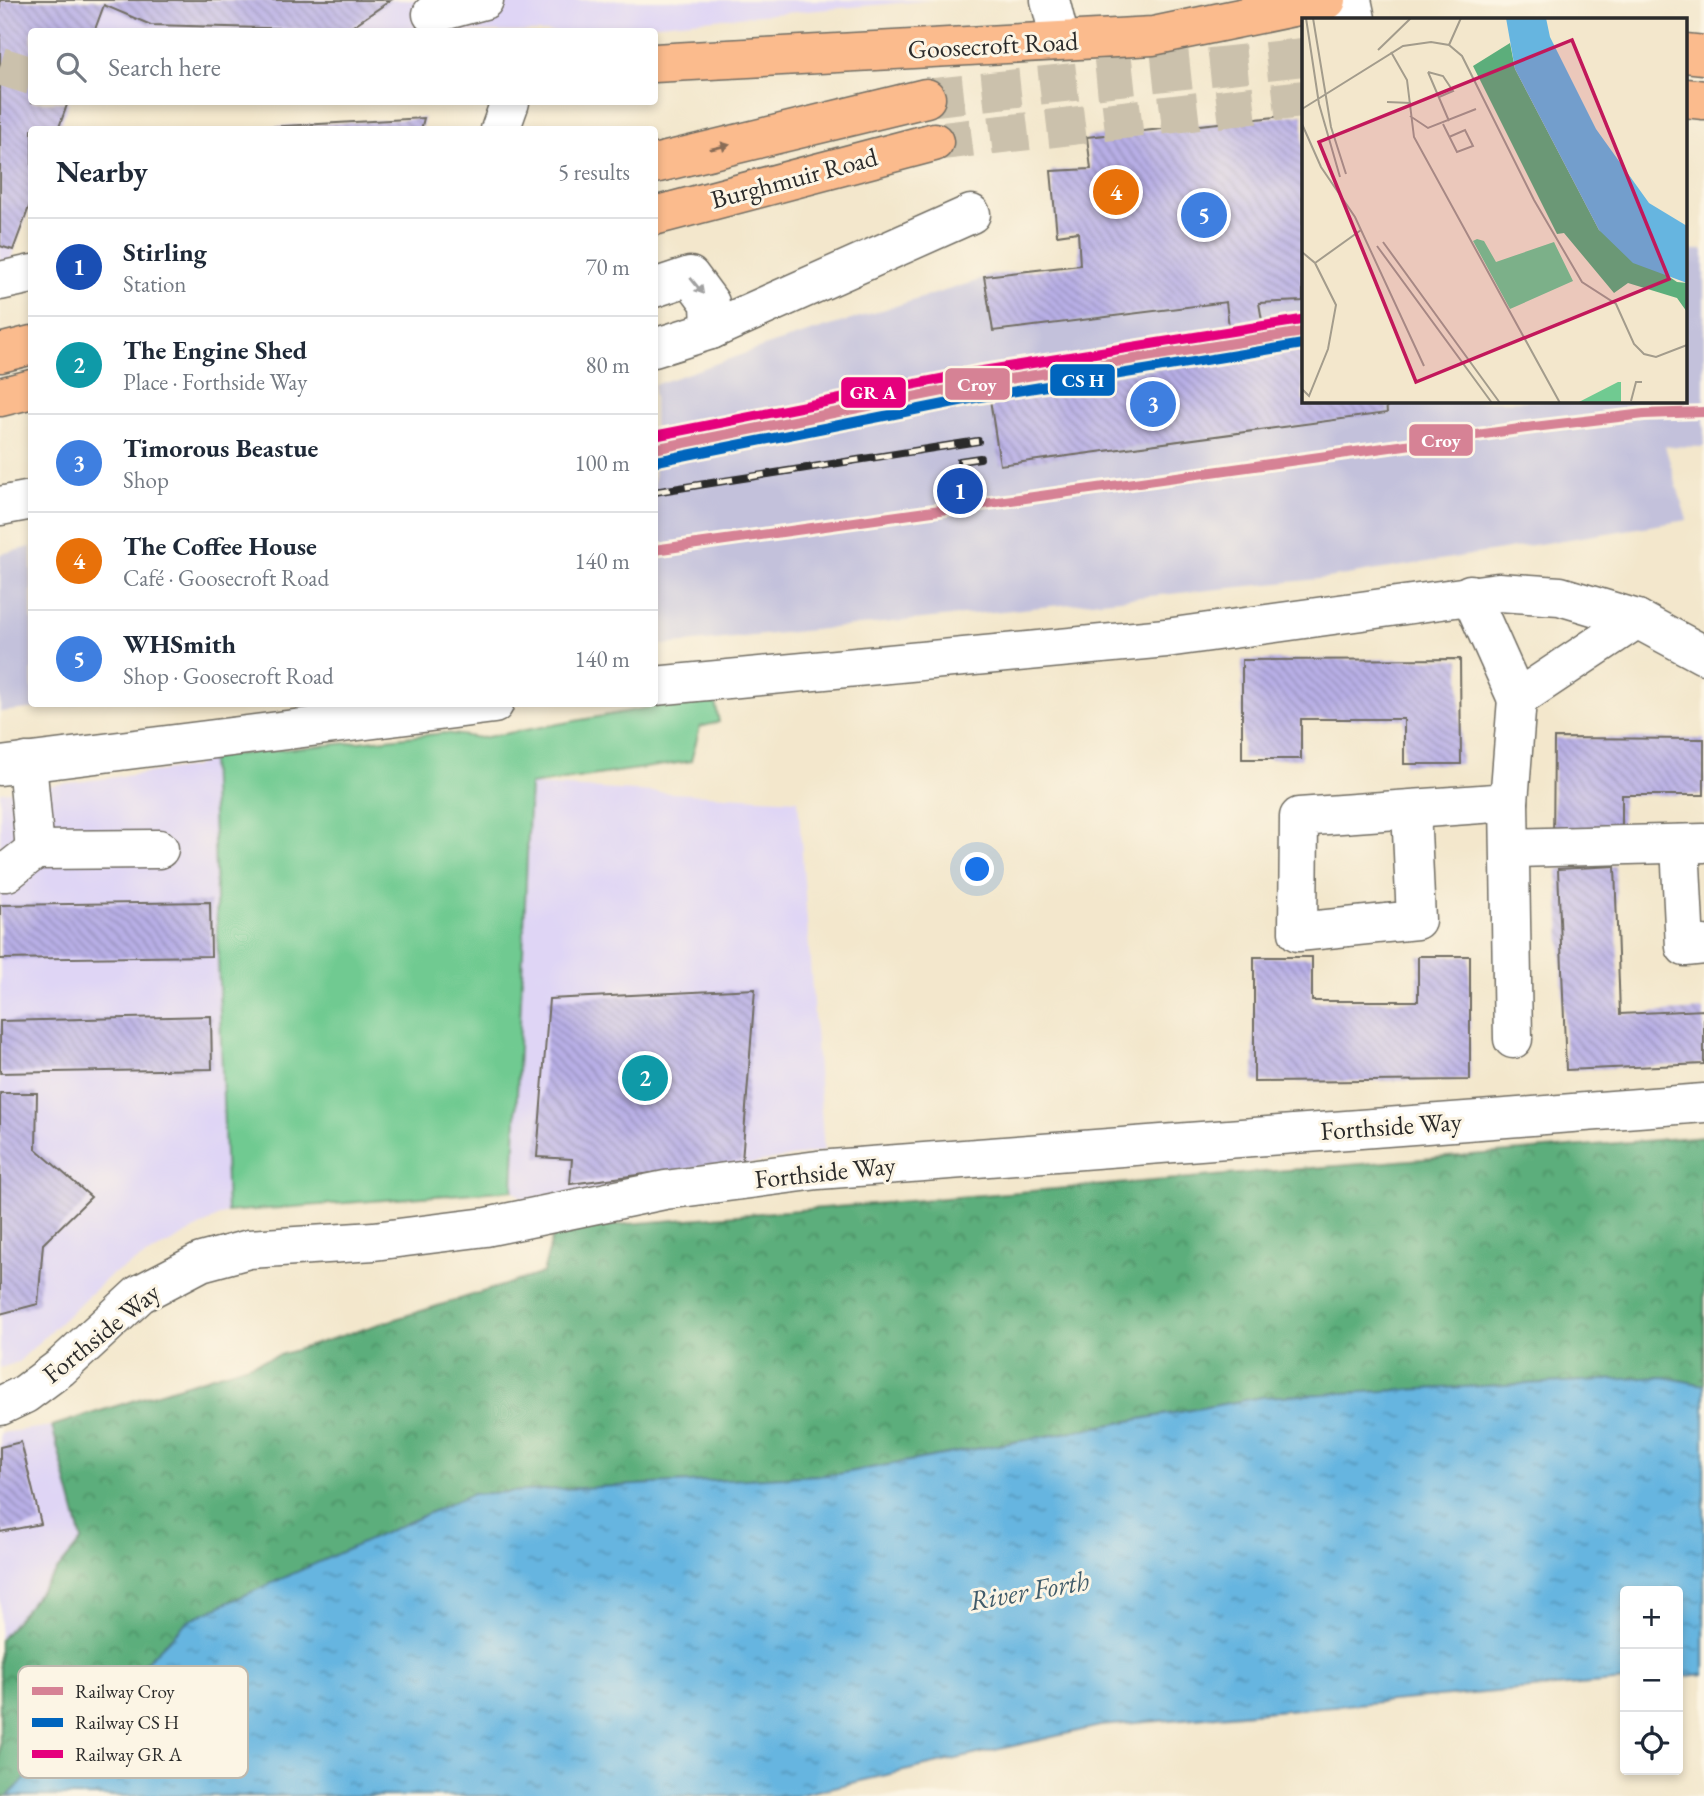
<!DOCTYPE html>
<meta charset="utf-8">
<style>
:root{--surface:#fff;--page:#f2f2f3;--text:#1f2937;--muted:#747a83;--line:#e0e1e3;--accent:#0f766e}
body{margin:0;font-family:"EB Garamond",serif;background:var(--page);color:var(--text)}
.controls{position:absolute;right:21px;bottom:21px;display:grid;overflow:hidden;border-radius:7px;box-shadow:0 4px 10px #0003}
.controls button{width:63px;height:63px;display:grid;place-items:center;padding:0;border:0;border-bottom:2px solid var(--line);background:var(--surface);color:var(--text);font:35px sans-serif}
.you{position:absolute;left:978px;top:870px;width:24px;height:24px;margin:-18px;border:5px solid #fff;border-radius:50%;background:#1a73e8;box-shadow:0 0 0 10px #1a73e833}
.badge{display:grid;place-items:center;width:46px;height:46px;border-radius:50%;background:var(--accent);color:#fff;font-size:23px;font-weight:700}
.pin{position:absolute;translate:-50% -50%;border:4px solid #fff;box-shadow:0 2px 7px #0006}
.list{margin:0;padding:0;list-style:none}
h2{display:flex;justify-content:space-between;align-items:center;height:91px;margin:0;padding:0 28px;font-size:30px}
h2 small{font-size:23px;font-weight:400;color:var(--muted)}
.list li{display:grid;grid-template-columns:46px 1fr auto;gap:21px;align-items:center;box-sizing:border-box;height:98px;padding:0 28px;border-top:2px solid var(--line)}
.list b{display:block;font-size:26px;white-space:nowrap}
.list p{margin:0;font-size:23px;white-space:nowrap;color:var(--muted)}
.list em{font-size:23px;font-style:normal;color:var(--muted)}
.icon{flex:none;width:38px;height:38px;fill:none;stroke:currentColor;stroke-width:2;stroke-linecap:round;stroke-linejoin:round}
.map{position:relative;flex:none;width:1704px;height:1796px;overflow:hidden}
.search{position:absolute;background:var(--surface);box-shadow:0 4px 10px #0003;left:28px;top:28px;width:630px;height:77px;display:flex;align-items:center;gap:18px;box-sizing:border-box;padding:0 24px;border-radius:7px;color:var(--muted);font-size:26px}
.panel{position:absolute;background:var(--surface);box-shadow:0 4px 10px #0003;left:28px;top:126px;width:630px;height:581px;border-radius:7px}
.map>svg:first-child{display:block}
</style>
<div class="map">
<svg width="1704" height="1796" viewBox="0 0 1704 1796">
<defs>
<pattern id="forest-crowns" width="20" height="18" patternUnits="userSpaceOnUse" patternTransform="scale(1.75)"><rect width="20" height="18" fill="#5cae7b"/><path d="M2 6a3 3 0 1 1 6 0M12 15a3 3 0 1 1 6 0" fill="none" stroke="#4c8e65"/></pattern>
<pattern id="water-ripples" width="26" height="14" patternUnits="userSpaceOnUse" patternTransform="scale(1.75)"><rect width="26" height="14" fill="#66b5e0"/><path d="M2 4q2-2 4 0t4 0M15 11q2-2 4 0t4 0" fill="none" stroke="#5493b6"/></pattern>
<pattern id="building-back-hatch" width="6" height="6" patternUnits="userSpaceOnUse" patternTransform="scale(1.75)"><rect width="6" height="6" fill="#b8afe6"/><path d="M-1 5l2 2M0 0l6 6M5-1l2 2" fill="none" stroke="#968fbb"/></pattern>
</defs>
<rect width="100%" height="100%" fill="#fcf5e5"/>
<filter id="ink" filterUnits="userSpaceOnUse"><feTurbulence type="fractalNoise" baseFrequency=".0143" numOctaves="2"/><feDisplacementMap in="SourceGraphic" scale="14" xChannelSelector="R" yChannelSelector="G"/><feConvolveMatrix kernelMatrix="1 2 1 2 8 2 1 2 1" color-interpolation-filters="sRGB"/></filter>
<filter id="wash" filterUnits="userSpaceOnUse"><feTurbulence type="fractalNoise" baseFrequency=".00686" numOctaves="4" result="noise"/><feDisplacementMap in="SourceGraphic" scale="28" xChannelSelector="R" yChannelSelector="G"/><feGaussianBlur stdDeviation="1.57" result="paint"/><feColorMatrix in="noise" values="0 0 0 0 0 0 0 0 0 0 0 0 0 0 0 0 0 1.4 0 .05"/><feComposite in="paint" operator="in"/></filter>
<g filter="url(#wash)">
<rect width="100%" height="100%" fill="#f3e7cc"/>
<g fill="#dfd5f5">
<path d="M 0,0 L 933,0 L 567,32 L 32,32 L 32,102 L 69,102 L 59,129 L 32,130 L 31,204 L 0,290 Z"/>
<path d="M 211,757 L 227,1212 L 109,1276 L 18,1362 L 0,1368 L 0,792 L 193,767 Z"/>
<path d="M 530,785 L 798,800 L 824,1151 L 527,1203 L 513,1190 Z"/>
<path d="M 52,1426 L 82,1540 L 0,1640 L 0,1433 Z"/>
</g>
<g fill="#c3c1db">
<path d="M 1685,250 L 1704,250 L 1704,447 L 1665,446 L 1687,520 L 1328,578 L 655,646 L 654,385 L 775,343 L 980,280 L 1303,259 L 1303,401 L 1685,401 Z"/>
<path d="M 31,547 L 32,704 L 79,704 L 0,712 L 0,554 Z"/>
</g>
<path fill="#70ca91" stroke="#4e7a5e" stroke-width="2" d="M 714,696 L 719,722 L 700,727 L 691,761 L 530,785 L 513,1190 L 227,1212 L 211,757 L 445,733 L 481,738 Z"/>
<path fill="url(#forest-crowns)" stroke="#446c53" stroke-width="2" d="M 1704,1136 L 1704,1385 L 1664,1377 L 1262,1397 L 838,1474 L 472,1494 L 189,1620 L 8,1796 L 0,1796 L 0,1640 L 82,1540 L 52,1426 L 543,1273 L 554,1230 Z"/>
<path fill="url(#water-ripples)" stroke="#487086" stroke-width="2" d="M 1664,1377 L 1704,1385 L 1704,1674 L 1678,1677 L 1678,1591 L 1625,1591 L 1625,1681 L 1100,1726 L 795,1796 L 8,1796 L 189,1620 L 472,1494 L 838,1474 L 1262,1397 Z"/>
<g id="blocks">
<g fill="url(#building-back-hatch)">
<path d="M 0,0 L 391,0 L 347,30 L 151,25 L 104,5 L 94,32 L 32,32 L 32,102 L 68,102 L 58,130 L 32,130 L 32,199 L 13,250 L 0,246 Z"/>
<path d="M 1303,114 L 1303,301 L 1259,303 L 1266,344 L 1303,340 L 1303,401 L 1386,401 L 1387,413 L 1000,465 L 989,393 L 1233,360 L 1226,302 L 993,331 L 984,276 L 1080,265 L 1078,232 L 1057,235 L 1051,171 L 1091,169 L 1087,137 Z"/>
<path d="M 424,118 L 421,130 L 267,130 L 267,127 Z"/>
<path d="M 1460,659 L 1461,764 L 1404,764 L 1404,719 L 1301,719 L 1301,759 L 1242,759 L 1242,660 Z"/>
<path d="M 1554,738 L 1704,739 L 1704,795 L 1622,795 L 1622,844 L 1553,844 Z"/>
<path d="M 1615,866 L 1620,1014 L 1704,1010 L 1704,1064 L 1566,1070 L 1558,869 Z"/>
<path d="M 210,902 L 211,956 L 0,959 L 0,905 Z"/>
<path d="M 1418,956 L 1470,956 L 1470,1080 L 1254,1082 L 1254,957 L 1312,957 L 1312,1001 L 1418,1001 Z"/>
<path d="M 755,989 L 742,1161 L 570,1184 L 572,1159 L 537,1157 L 549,999 Z"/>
<path d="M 211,1016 L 212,1069 L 0,1073 L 0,1021 Z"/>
<path d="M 0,1093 L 37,1093 L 36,1149 L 91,1197 L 43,1244 L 38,1304 L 0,1314 Z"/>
<path d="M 21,1442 L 41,1524 L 0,1532 L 0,1447 Z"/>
</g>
</g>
</g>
<g filter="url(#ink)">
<use href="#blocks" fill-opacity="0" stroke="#716d63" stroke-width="2"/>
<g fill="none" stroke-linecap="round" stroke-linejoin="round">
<g stroke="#cbc1ac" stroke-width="38" stroke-dasharray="38 19" stroke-linecap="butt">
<path d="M 0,66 L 32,76"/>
<path d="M 926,98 L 1303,57"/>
<path d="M 934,142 L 1303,99"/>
</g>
<defs>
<g id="minor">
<path d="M 1050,0 L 1060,40"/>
<path d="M 1352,0 L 1356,19"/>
<path d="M 432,14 L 484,0"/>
<path d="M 500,130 L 510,102"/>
<path d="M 0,281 L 32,274"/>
<path d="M 654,288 L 690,276 L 710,303 L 711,330"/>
<path d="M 654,348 L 711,330 L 971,214"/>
<path d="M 0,506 L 32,500"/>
<path d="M 1470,594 L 1517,699"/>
<path d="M 654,686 L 1166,638 L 1498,592 L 1560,596 L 1637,619 L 1704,655"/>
<path d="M 27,762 L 35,850 L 159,849"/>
<path d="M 0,766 L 494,704"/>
<path d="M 1411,809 L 1416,920 L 1298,932 L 1299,817 L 1509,802"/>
<path d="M 1680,844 L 1685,947 L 1704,945"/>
<path d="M 1511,848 L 1704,843"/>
<path d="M 0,872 L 7,872 L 35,850"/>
<path d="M 1513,1039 L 1509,802 L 1517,699 L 1637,619"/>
<path d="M 0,1406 L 25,1394 L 60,1368 L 140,1294 L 201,1262 L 249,1249 L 374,1241 L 486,1227 L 665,1190 L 818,1170 L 1704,1103"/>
</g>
<g id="major">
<path d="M 1685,53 L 1704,55"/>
<path d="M 654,63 L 1153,36 L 1327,0"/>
<path d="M 1685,98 L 1704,100"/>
<path d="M 654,164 L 926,98"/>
<path d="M 654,216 L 934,142"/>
<path d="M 0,353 L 32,345"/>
<path d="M 0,397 L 32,389"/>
</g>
</defs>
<use href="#minor" stroke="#716d63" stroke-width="41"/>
<use href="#major" stroke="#716d63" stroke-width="41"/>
<use href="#minor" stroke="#fff" stroke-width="38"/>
<use href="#major" stroke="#fbbb8d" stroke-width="38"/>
<defs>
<g id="rail">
<path d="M 960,461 L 980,458"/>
<path d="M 654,492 L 978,441"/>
</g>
</defs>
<use href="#rail" stroke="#2b2b2b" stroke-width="8"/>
<use href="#rail" stroke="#fcf5e5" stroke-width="5" stroke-dasharray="16" stroke-linecap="butt"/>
<defs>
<g id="rail-1">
<path d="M 654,449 L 978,384 L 1303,332"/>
<path d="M 654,550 L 1534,427 L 1644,414 L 1704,412"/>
</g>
<path id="rail-2" d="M 657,461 L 980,397 L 1303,344"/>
<path id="rail-3" d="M 654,436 L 976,372 L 1301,320"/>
</defs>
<use href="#rail-1" stroke="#fcf5e5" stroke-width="16"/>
<use href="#rail-2" stroke="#fcf5e5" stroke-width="16"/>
<use href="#rail-3" stroke="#fcf5e5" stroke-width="16"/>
<use href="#rail-1" stroke="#d68295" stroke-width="10"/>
<use href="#rail-2" stroke="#0065bd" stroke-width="10"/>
<use href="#rail-3" stroke="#e5007d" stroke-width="10"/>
</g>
<defs><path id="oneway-solid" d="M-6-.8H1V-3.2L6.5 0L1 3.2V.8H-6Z" transform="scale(1.75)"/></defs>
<use fill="#896c57" href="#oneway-solid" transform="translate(720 147) rotate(-13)"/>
<use fill="#a0a0a0" href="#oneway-solid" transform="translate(697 286) rotate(51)"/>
</g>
<g text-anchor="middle" stroke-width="6" stroke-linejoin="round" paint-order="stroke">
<g font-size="26" fill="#2b2b2b" stroke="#fcf5e5">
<text transform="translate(993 45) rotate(-3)" y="9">Goosecroft Road</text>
<text transform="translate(794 178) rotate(-15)" y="9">Burghmuir Road</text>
<text transform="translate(1391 1126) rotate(-4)" y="9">Forthside Way</text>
<text transform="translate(825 1172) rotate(-6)" y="9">Forthside Way</text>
<text transform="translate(101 1333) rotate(-39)" y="9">Forthside Way</text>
</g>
<g font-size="28" font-style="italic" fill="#405b6a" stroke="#fcf5e5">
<text transform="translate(1029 1590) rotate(-10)" y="10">River Forth</text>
</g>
</g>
<g transform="translate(1302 18)">
<rect width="385" height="385" fill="#f3e7cc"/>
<path d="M 175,221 L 182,223 L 194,244 L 252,224 L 271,263 L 208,291 L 171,223 ZM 319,364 L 319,385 L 275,385 L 316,364 Z" fill="#70ca91"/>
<path d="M 208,25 L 213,51 L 297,212 L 375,264 L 385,265 L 385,294 L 375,280 L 326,265 L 312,275 L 262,215 L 255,216 L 171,48 Z" fill="#5cae7b"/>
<path d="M 204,0 L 244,0 L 248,19 L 294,111 L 347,185 L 385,208 L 385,265 L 331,245 L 297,212 L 213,51 Z" fill="#66b5e0"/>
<path fill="none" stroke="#a39c8c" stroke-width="2" d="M 4,0 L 17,86 L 38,159M 11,0 L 29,109 L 44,156M 147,27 L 159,0M 76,32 L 109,0M 89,34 L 105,62 L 112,119 L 258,385M 126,54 L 147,103M 126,54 L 141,58 L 151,73 L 137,79M 85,84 L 109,85M 0,91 L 101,28 L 129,24 L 147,27 L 160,38 L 232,182 L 280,264 L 314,286 L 332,326 L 342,336 L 354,339 L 385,327M 108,98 L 126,110 L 174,91M 0,106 L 19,149 L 53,199 L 122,348M 141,106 L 155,134 L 171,128 L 163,112 L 147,119M 81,224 L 198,385M 75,228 L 190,385M 0,234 L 13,245 L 34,287 L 26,331 L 7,378 L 0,371M 13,245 L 59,212M 329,383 L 334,364 L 340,364"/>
<path fill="#c2185b" fill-opacity="0.15" stroke="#c2185b" stroke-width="3.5" d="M 270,22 L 367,261 L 114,364 L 17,124 Z"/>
<rect width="385" height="385" fill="none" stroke="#2b2b2b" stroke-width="3.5"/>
</g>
<rect x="18" y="1666" width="230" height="112" rx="10" fill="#fcf5e5" stroke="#bdb8ad" stroke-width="2"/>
<rect x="32" y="1687" width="31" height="8" fill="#d68295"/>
<rect x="32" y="1718" width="31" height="9" fill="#0065bd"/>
<rect x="32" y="1750" width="31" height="8" fill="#e5007d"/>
<g font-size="19" fill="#2b2b2b">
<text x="75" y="1698">Railway Croy</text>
<text x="75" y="1729">Railway CS H</text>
<text x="75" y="1761">Railway GR A</text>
</g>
<g stroke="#fcf5e5" stroke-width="2.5">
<rect x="1049" y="363" width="67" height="34" rx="7" fill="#0065bd"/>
<rect x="944" y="367" width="67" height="34" rx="7" fill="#d68295"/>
<rect x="840" y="376" width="67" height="33" rx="7" fill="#e5007d"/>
<rect x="1408" y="423" width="66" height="34" rx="7" fill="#d68295"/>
</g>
<g font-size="19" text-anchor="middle" font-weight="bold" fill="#fff">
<text x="1083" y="387">CS H</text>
<text x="977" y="391">Croy</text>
<text x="873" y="399">GR A</text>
<text x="1441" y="447">Croy</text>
</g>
</svg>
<div class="controls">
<button>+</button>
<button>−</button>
<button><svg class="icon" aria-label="locate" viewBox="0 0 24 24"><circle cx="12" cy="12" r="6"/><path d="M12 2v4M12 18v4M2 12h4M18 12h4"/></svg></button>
</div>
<div class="you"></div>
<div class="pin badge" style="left:960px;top:491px;background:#1a4fb4">1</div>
<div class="pin badge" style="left:645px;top:1078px;background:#0f9aa8">2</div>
<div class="pin badge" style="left:1153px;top:404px;background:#3f7fe0">3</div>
<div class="pin badge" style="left:1116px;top:192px;background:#e8710a">4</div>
<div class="pin badge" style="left:1204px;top:215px;background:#3f7fe0">5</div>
<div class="search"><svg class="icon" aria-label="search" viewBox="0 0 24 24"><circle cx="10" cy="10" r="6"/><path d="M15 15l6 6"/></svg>Search here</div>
<section class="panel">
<h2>Nearby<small>5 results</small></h2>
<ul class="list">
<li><span class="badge" style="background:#1a4fb4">1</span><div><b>Stirling</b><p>Station</p></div><em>70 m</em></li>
<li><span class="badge" style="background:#0f9aa8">2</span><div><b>The Engine Shed</b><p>Place · Forthside Way</p></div><em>80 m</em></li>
<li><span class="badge" style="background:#3f7fe0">3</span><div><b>Timorous Beastue</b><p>Shop</p></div><em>100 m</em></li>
<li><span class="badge" style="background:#e8710a">4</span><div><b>The Coffee House</b><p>Café · Goosecroft Road</p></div><em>140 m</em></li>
<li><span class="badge" style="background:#3f7fe0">5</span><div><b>WHSmith</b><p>Shop · Goosecroft Road</p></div><em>140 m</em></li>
</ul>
</section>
</div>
